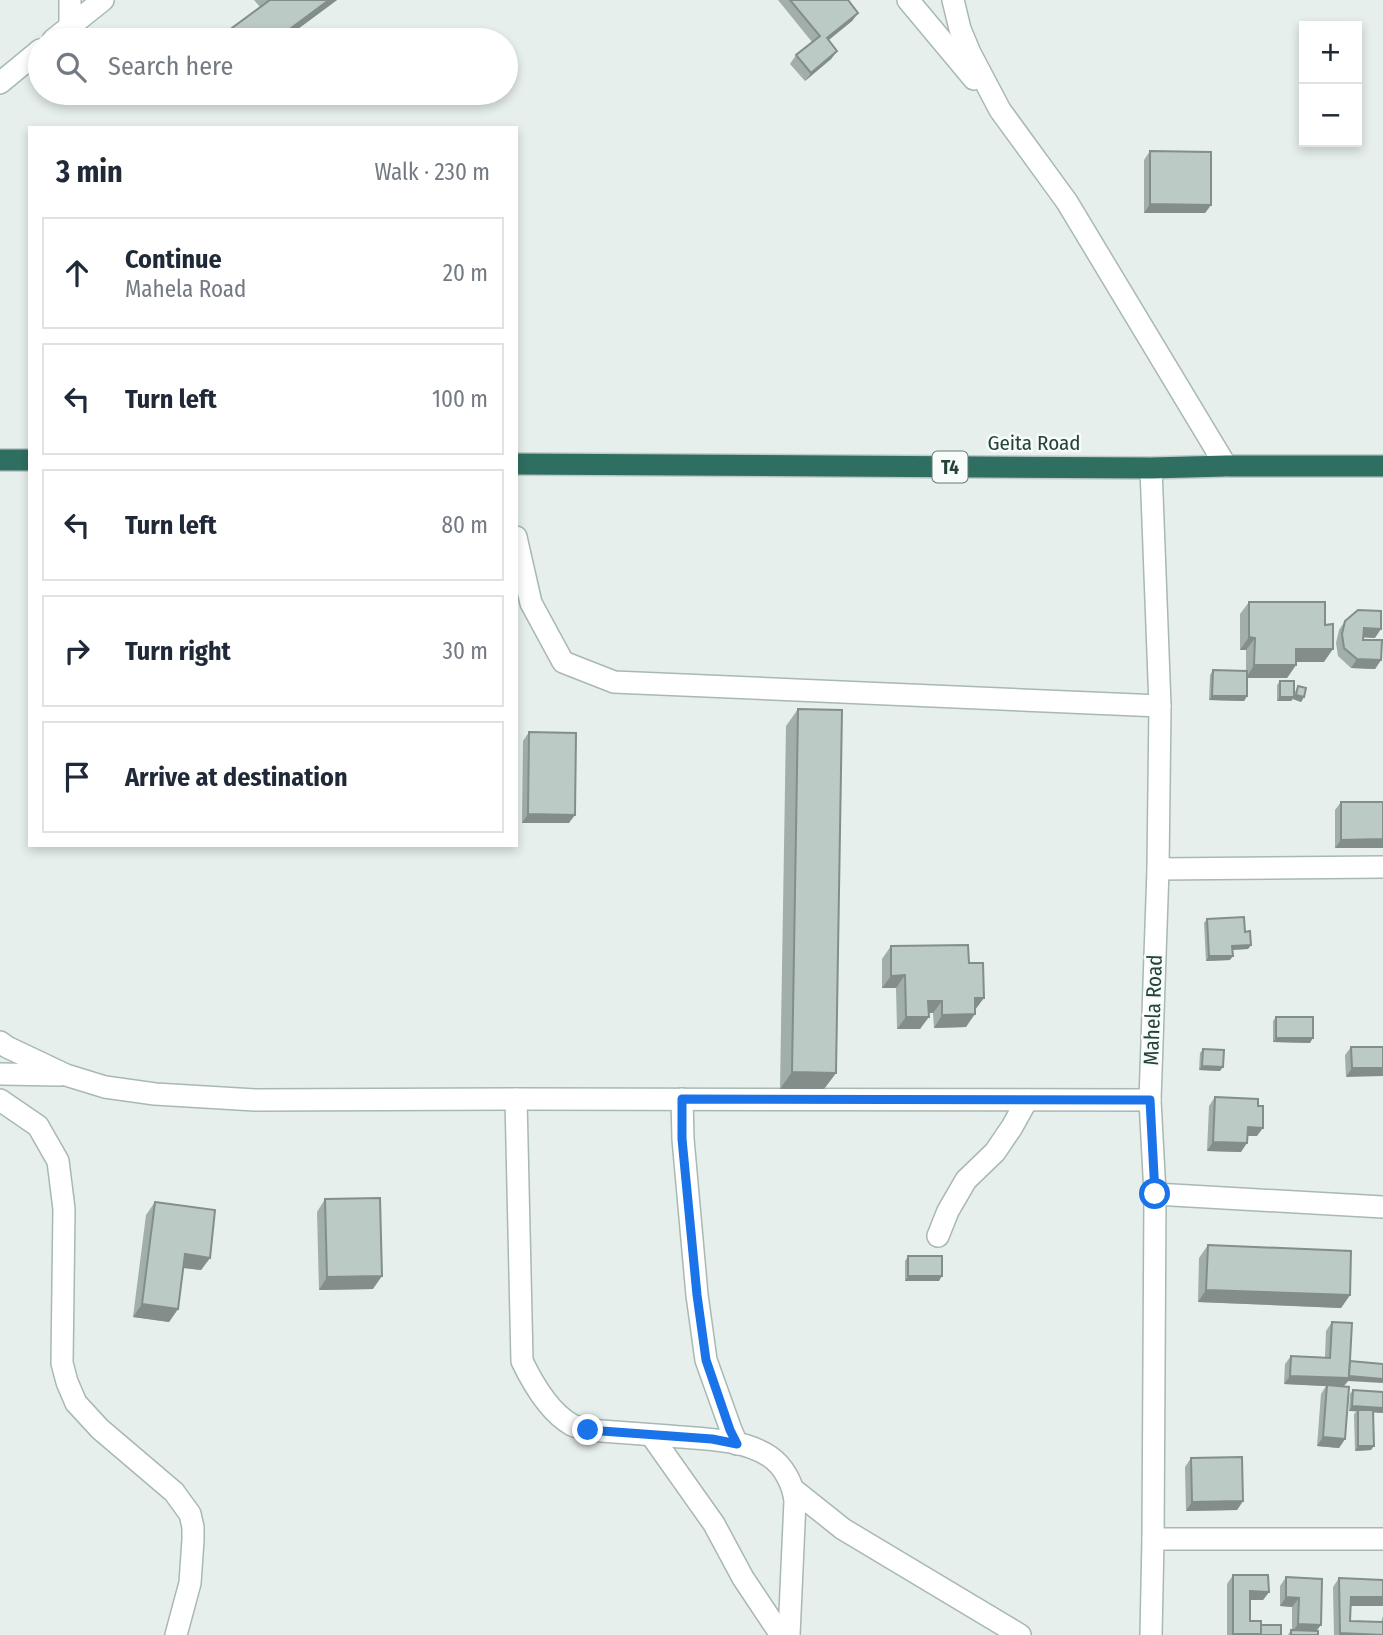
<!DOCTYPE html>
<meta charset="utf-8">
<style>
:root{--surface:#fff;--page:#f2f2f3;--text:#1f2937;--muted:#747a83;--line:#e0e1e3}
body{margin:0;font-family:"Fira Sans Condensed",sans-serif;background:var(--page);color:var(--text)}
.controls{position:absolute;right:21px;top:21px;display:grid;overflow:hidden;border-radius:0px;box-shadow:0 4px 10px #0003}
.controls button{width:63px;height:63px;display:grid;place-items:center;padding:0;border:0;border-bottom:2px solid var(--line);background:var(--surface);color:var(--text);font:35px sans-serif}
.stop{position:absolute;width:21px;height:21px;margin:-16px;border:5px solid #1a73e8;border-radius:50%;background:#fff}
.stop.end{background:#1a73e8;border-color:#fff;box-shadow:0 2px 7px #0008}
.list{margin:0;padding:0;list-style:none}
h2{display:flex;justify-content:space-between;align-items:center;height:91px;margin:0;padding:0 28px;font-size:30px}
h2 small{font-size:23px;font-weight:400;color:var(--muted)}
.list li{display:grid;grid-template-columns:46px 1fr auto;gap:21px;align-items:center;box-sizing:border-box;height:112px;margin:0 14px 14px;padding:0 14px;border:2px solid var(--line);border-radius:0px}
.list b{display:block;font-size:26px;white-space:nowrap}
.list p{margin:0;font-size:23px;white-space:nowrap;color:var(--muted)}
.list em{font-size:23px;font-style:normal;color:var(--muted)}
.icon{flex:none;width:38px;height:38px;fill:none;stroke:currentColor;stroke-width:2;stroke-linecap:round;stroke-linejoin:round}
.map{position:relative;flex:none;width:1383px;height:1635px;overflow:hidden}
.search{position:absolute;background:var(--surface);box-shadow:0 4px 10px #0003;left:28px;top:28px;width:490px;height:77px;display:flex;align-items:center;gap:18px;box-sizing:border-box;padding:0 24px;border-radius:38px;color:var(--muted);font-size:26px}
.panel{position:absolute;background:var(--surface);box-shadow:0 4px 10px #0003;left:28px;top:126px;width:490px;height:721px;border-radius:0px}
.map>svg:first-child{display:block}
</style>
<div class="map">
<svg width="1383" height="1635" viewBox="0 0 1383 1635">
<rect width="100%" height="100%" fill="#e6efeb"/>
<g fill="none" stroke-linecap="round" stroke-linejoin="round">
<defs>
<g id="street">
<path d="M 908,0 L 974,79"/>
<path d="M 953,0 L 960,29 L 970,53 L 1000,110 L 1067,202 L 1226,466"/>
<path d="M 70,27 L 70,0"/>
<path d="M 53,40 L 103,0"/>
<path d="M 0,83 L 40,50"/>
<path d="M 516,537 L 531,603 L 563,662 L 614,682 L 1160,706"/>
<path d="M 1158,869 L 1383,867"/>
<path d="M 0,1042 L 7,1047 L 66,1075 L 105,1087 L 155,1094 L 255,1100 L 516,1099 L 1150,1100"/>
<path d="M 0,1074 L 60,1075"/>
<path d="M 516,1099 L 522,1361 C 533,1384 549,1412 572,1425 C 576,1427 583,1428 588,1430 C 615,1432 642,1434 669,1436 C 701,1439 741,1438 769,1456 C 784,1466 793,1484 795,1501 L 789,1635"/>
<path d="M 682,1099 L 683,1139 L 697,1295 L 706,1360 L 731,1430 L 737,1444"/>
<path d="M 0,1100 L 38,1126 L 58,1161 L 64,1209 L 62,1363 L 67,1382 L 76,1403 L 100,1429 L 174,1492 L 190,1514 L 193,1527 L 193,1540 L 190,1583 L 176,1635"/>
<path d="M 1155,1194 L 1383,1207"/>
<path d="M 938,1236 L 948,1211 L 966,1180 L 995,1152 L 1012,1127 L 1027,1100"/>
<path d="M 651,1435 L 714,1524 L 743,1578 L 781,1635"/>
<path d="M 794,1490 L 843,1529 L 1020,1635"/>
<path d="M 1153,1539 L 1383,1539"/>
<path d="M 1151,1635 L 1153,1539 L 1155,1194 L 1150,1100 L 1158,869 L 1160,706 L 1151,468"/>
</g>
<g id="highway">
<path d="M 0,460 L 30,460"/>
<path d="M 516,464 L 1151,468 L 1226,466 L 1383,466"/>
</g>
</defs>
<use href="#street" stroke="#a8b8b2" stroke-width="24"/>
<use href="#highway" stroke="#c2cac8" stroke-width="24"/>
<use href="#street" stroke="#fff" stroke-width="21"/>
<use href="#highway" stroke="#2f6f62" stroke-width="21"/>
</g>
<g fill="#a1aea9">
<path d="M 254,0 L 337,0 L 283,40 L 223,40 L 232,28 L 260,7 Z"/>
<path d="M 778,0 L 848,0 L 858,13 L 852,21 L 829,40 L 837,51 L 831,59 L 805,81 L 790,64 L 796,55 L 812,42 Z"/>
<path d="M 1150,151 L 1211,205 L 1205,213 L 1144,213 L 1144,160 Z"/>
<path d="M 1249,602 L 1324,662 L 1296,662 L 1296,665 L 1287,678 L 1247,678 L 1247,696 L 1244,701 L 1209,700 L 1210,675 L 1213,670 L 1246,671 L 1246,650 L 1240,650 L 1240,614 Z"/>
<path d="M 1345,621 L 1375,638 L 1363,637 L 1363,640 L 1381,660 L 1375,669 L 1351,668 L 1338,656 L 1336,643 L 1339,630 Z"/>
<path d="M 1280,681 L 1294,694 L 1298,686 L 1304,697 L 1301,702 L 1293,699 L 1291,701 L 1277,701 L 1277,685 Z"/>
<path d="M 798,709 L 836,1073 L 824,1089 L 780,1089 L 786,726 Z"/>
<path d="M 529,732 L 569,823 L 522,823 L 523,741 Z"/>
<path d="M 1341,802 L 1383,802 L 1383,848 L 1335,848 L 1335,810 Z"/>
<path d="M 1207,919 L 1245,932 L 1251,945 L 1248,949 L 1232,950 L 1230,960 L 1206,961 L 1204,923 Z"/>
<path d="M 891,946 L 969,963 L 975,1010 L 966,1027 L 934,1028 L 933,1013 L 929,1013 L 920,1029 L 897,1029 L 896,988 L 882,988 L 882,959 Z"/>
<path d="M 1276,1017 L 1310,1043 L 1273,1042 L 1273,1021 Z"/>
<path d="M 1351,1047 L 1383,1047 L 1346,1077 L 1345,1055 Z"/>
<path d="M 1203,1049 L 1220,1071 L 1199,1070 L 1200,1053 Z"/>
<path d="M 1215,1097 L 1257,1136 L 1247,1136 L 1241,1152 L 1207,1151 L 1209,1106 Z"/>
<path d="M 325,1199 L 373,1289 L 319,1290 L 317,1212 Z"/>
<path d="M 155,1202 L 210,1258 L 201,1270 L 183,1268 L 178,1309 L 169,1322 L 133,1317 L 146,1215 Z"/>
<path d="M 1208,1245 L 1350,1295 L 1341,1308 L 1198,1302 L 1199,1258 Z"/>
<path d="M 908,1256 L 939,1281 L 905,1281 L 905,1261 Z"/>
<path d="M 1332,1322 L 1348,1381 L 1344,1386 L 1345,1439 L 1339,1448 L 1317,1446 L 1321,1394 L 1326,1386 L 1284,1384 L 1285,1364 L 1291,1356 L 1325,1357 L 1326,1331 Z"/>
<path d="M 1353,1390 L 1383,1392 L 1383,1413 L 1373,1412 L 1371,1450 L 1355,1451 L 1354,1414 L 1357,1411 L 1349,1411 L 1350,1394 Z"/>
<path d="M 1191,1458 L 1243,1501 L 1237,1510 L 1186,1511 L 1185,1467 Z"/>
<path d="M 1233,1575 L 1269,1592 L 1263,1600 L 1250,1600 L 1250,1621 L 1281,1635 L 1227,1635 L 1227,1584 Z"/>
<path d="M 1286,1577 L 1316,1631 L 1318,1635 L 1288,1635 L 1291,1630 L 1292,1630 L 1292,1607 L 1280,1606 L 1280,1586 Z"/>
<path d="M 1339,1578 L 1383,1580 L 1383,1606 L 1351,1606 L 1350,1621 L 1381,1622 L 1383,1616 L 1383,1635 L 1334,1635 L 1333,1587 Z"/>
</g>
<g fill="#838d89">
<path d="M 329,0 L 337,0 L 283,40 L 275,40 Z"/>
<path d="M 858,13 L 852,21 L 821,46 L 827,38 Z"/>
<path d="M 837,51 L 831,59 L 805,81 L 811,73 Z"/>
<path d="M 1150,204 L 1211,205 L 1205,213 L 1144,213 Z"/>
<path d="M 1364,628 L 1381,629 L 1375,638 L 1357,637 Z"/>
<path d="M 1249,637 L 1255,638 L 1246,650 L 1240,650 Z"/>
<path d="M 1296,649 L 1333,649 L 1324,662 L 1287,662 Z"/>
<path d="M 1357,659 L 1381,660 L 1375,669 L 1351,668 Z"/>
<path d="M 1254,665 L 1296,665 L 1287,678 L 1246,678 Z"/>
<path d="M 1296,695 L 1304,697 L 1301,702 L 1293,699 Z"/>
<path d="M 1212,696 L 1247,696 L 1244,701 L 1209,700 Z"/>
<path d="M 1280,697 L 1294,697 L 1291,701 L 1277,701 Z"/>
<path d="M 528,814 L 575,815 L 569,823 L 522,823 Z"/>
<path d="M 1383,839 L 1383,848 L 1335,848 L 1341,840 Z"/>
<path d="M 1251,945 L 1248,949 L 1229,950 L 1232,946 Z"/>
<path d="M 1209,956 L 1233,956 L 1230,960 L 1206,961 Z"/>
<path d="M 905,975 L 896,988 L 882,988 L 891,976 Z"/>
<path d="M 975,998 L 984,998 L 975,1010 Z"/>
<path d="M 928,1001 L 942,1001 L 933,1013 L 920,1013 Z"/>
<path d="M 975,1014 L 966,1027 L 934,1028 L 942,1015 Z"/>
<path d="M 906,1017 L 929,1017 L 920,1029 L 897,1029 Z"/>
<path d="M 1276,1038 L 1313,1038 L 1310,1043 L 1273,1042 Z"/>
<path d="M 1202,1066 L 1223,1067 L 1220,1071 L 1199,1070 Z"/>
<path d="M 1352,1068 L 1383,1068 L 1383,1076 L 1346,1077 Z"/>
<path d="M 792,1072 L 836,1073 L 824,1089 L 780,1089 Z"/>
<path d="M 1248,1127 L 1263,1128 L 1257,1136 L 1242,1136 Z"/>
<path d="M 1213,1142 L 1247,1143 L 1241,1152 L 1207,1151 Z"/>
<path d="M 185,1254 L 210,1258 L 201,1270 L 176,1267 Z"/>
<path d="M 382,1276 L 373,1289 L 319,1290 L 327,1277 Z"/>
<path d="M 908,1276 L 942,1276 L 939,1281 L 905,1281 Z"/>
<path d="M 1206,1290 L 1350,1295 L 1341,1308 L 1198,1302 Z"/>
<path d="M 142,1304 L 178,1309 L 169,1322 L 133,1317 Z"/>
<path d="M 1290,1376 L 1348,1376 L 1383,1379 L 1383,1383 L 1348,1381 L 1343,1387 L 1284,1384 Z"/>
<path d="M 1352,1406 L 1383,1408 L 1383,1413 L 1349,1411 Z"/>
<path d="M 1323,1437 L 1345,1439 L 1339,1448 L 1317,1446 Z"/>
<path d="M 1358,1446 L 1374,1446 L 1371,1450 L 1355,1451 Z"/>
<path d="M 1243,1501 L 1237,1510 L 1186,1511 L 1192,1502 Z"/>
<path d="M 1250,1591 L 1269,1592 L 1263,1600 L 1244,1600 Z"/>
<path d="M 1286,1597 L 1299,1598 L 1292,1607 L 1280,1606 Z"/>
<path d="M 1351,1597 L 1383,1597 L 1383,1606 L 1345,1606 Z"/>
<path d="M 1298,1624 L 1321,1625 L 1314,1634 L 1292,1633 Z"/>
<path d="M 1340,1633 L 1379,1635 L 1339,1635 Z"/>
</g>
<g fill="#bbcac4" stroke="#838d89" stroke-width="2">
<path d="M 270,0 L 329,0 L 275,40 L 241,40 L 232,28 Z"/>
<path d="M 790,0 L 848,0 L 858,13 L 827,38 L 837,51 L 811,73 L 796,55 L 820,36 Z"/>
<path d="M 359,33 L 365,40 L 349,40 Z"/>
<path d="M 1150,151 L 1211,152 L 1211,205 L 1150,204 Z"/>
<path d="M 1249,602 L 1325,602 L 1325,625 L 1333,624 L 1333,649 L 1296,649 L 1296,665 L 1254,665 L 1255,638 L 1249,637 Z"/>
<path d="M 1358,610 L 1381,611 L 1381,629 L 1364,628 L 1363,640 L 1382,640 L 1381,660 L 1357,659 L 1344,648 L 1342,634 L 1345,621 Z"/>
<path d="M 1213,670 L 1247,671 L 1247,696 L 1212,696 Z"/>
<rect x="1280" y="681" width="14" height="16"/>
<path d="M 1298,686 L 1306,688 L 1304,697 L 1296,695 Z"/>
<path d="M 798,709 L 842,710 L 836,1073 L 792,1072 Z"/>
<path d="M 529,732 L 576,733 L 575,815 L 528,814 Z"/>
<path d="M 1341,802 L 1383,802 L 1383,839 L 1341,840 Z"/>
<path d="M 1244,917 L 1245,932 L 1250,931 L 1251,945 L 1232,946 L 1233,956 L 1209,956 L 1207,919 Z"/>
<path d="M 968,945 L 969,963 L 983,963 L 984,998 L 975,998 L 975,1014 L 942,1015 L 942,1001 L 928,1001 L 929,1017 L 906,1017 L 905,975 L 891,976 L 891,946 Z"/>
<rect x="1276" y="1017" width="37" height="21"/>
<path d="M 1351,1047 L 1383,1047 L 1383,1068 L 1352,1068 Z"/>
<path d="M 1203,1049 L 1224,1050 L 1223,1067 L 1202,1066 Z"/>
<path d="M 1215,1097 L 1258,1099 L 1258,1106 L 1263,1106 L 1263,1128 L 1248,1127 L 1247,1143 L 1213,1142 Z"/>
<path d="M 380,1198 L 382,1276 L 327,1277 L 325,1199 Z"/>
<path d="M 155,1202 L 215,1210 L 210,1258 L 185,1254 L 178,1309 L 142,1304 Z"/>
<path d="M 1208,1245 L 1351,1251 L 1350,1295 L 1206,1290 Z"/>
<rect x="908" y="1256" width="34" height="20"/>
<path d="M 1332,1322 L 1352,1323 L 1349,1378 L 1290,1376 L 1291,1356 L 1330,1358 Z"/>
<path d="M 1350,1361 L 1383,1364 L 1383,1379 L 1349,1376 Z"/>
<path d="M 1327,1385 L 1349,1387 L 1345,1439 L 1323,1437 Z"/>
<path d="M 1353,1390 L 1383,1392 L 1383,1408 L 1352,1406 Z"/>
<path d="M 1358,1410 L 1373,1410 L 1374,1446 L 1358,1446 Z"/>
<path d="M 1242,1457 L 1243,1501 L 1192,1502 L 1191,1458 Z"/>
<path d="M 1233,1575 L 1268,1575 L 1269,1592 L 1250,1591 L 1250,1621 L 1261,1621 L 1261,1634 L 1233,1634 Z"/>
<path d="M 1286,1577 L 1322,1579 L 1321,1625 L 1298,1624 L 1299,1598 L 1286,1597 Z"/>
<path d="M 1339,1578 L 1383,1580 L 1383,1597 L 1351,1597 L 1350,1621 L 1383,1622 L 1383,1635 L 1340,1633 Z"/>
<rect x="1261" y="1625" width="20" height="10"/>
<path d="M 1291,1630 L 1318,1631 L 1318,1635 L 1291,1635 Z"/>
</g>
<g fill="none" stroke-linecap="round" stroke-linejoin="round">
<path stroke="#1a73e8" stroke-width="9" d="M 588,1430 L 712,1439 L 737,1444 L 730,1430 L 706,1360 L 697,1295 L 682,1139 L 682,1099 L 1150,1100 L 1155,1194"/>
</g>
<g text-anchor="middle" stroke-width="5" stroke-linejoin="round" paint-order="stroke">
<rect fill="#f7fbf9" stroke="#637a73" stroke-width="2" x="932.5" y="451.5" width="35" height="31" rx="5"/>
<g font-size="19" font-weight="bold" fill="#24423a">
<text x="950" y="474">T4</text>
</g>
<g font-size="21" fill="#24423a" stroke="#f7fbf9">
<text x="1034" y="450">Geita Road</text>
<text transform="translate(1153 1010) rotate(-88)" y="7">Mahela Road</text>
</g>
</g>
</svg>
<div class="controls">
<button>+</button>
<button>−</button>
</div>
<div class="stop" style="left:1155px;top:1194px"></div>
<div class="stop end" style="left:588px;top:1430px"></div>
<div class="search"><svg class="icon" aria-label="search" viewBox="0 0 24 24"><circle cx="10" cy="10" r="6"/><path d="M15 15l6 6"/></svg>Search here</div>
<section class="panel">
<h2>3 min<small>Walk · 230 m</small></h2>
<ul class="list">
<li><svg class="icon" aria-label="ahead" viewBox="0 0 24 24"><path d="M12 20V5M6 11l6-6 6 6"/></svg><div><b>Continue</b><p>Mahela Road</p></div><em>20 m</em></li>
<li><svg class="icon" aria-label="left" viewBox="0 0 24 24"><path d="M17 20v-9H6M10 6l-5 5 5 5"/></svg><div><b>Turn left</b></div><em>100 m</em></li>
<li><svg class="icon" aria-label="left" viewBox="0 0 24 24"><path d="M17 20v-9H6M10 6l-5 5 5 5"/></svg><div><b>Turn left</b></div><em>80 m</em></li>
<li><svg class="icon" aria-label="right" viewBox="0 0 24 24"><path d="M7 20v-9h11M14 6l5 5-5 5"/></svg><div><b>Turn right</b></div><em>30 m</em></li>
<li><svg class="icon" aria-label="arrive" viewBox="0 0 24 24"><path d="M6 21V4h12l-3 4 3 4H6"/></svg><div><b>Arrive at destination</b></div></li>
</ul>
</section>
</div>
